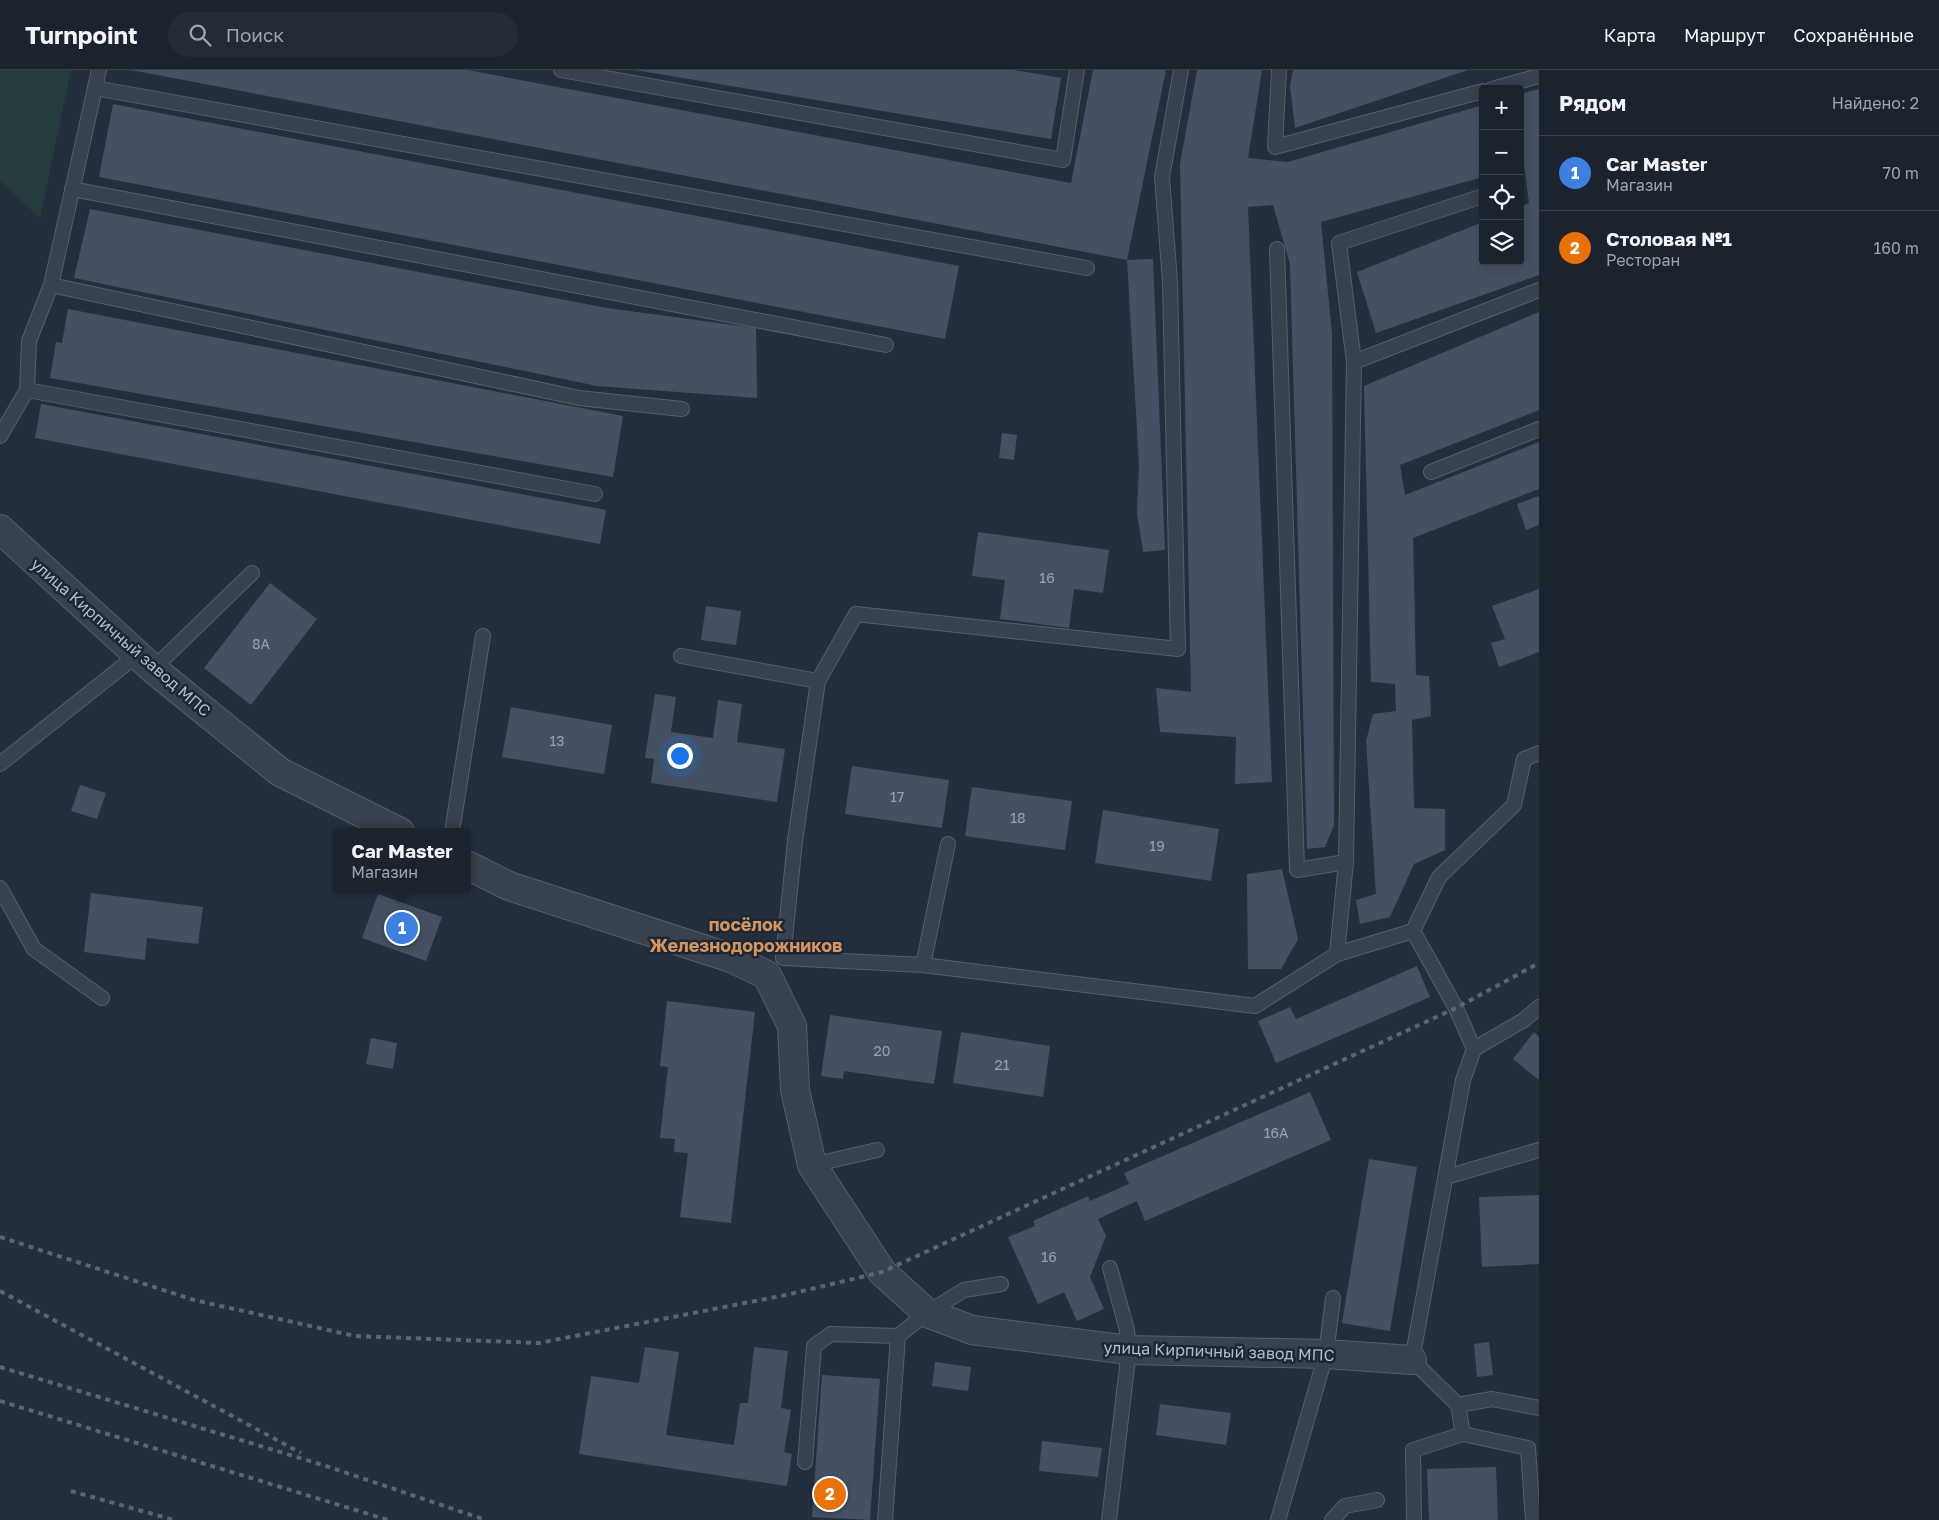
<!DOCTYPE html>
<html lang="ru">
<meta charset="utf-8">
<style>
:root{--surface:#1b232e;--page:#242b36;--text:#f1f3f6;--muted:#a0a4aa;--line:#39404a;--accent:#8ab4f8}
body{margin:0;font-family:"Golos Text",sans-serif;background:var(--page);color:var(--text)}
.controls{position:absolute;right:15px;top:15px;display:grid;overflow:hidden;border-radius:5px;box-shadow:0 2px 12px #0003}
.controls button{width:45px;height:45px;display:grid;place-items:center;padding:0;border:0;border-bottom:1px solid var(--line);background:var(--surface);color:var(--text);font:25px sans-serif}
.you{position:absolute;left:679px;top:685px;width:18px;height:18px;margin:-12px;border:4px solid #fff;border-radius:50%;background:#1a73e8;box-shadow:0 0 0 8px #1a73e833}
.badge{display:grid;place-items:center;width:32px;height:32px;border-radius:50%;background:var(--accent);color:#fff;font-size:16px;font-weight:700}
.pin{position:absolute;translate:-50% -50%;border:2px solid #fff;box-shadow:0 1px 5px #0006}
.popup{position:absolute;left:333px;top:758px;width:138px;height:65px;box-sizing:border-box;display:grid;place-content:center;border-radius:5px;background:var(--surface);filter:drop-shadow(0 1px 4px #0005);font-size:16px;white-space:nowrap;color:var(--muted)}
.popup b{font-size:19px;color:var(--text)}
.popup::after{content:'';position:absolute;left:50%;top:100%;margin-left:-10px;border:10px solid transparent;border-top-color:var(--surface)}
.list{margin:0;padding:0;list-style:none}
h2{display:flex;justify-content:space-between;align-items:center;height:65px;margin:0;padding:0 20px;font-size:21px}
h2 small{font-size:16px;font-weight:400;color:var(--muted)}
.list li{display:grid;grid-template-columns:32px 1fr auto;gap:15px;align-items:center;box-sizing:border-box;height:75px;padding:0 20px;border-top:1px solid var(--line)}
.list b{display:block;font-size:19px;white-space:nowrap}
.list p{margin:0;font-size:16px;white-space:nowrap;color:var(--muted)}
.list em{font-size:16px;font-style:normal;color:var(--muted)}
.icon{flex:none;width:28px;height:28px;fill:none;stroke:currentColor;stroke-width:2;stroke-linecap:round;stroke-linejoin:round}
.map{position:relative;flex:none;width:1539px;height:1450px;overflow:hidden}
header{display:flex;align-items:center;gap:30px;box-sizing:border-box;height:70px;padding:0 25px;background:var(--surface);border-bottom:1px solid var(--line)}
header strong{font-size:24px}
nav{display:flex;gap:28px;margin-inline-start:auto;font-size:18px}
.search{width:350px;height:45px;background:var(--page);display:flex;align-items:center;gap:12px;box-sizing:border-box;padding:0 18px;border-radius:28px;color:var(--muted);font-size:19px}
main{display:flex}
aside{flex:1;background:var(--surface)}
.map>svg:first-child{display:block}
</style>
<header>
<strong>Turnpoint</strong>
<div class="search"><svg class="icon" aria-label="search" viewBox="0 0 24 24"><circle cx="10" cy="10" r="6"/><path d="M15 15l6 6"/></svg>Поиск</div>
<nav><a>Карта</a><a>Маршрут</a><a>Сохранённые</a></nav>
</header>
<main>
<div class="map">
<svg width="1539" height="1450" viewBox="0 0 1539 1450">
<rect width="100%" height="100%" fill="#242f3e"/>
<path fill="#263c3f" d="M 0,0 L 71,0 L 40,148 L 0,111 Z"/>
<g fill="#455162">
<path d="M 131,0 L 467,0 L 1071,113 L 1093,0 L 1166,0 L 1127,190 Z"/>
<path d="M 635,0 L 1014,0 L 1061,8 L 1051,69 Z"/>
<path d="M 1197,0 L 1262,0 L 1248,88 L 1288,92 L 1483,35 L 1483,107 L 1321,152 L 1332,263 L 1334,755 L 1325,777 L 1307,779 L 1290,194 L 1273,135 L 1248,137 L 1272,712 L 1235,714 L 1236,667 L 1160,662 L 1156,618 L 1191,622 L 1180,94 Z"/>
<path d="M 1293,0 L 1468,0 L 1295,58 L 1290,16 Z"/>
<path d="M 1539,19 L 1539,205 L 1376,263 L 1357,202 L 1483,152 L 1483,191 L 1520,191 L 1520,137 L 1529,133 L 1524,96 L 1520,97 L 1520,24 Z"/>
<path d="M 113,34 L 959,196 L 945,269 L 99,107 Z"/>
<path d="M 90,139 L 607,238 L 756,258 L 757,328 L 597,316 L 74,208 Z"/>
<path d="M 1153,189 L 1165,480 L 1143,482 L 1137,443 L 1139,395 L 1127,190 Z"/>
<path d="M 68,239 L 623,346 L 613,407 L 50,308 L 56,272 L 62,273 Z"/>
<path d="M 1539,242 L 1539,340 L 1400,395 L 1405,425 L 1539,372 L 1539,419 L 1413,468 L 1416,605 L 1429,606 L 1431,646 L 1412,650 L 1414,738 L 1445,739 L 1445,780 L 1414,794 L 1390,847 L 1360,854 L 1356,830 L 1376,824 L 1366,671 L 1373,644 L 1396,641 L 1395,614 L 1371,612 L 1364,316 Z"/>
<path d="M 41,334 L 606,440 L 600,474 L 35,368 Z"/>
<path d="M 1002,363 L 1017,365 L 1014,390 L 999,388 Z"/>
<path d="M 1539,426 L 1539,455 L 1526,460 L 1517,434 Z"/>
<path d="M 978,462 L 1109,480 L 1103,523 L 1074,519 L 1069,558 L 1000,549 L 1005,510 L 972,506 Z"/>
<path d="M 270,513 L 317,549 L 251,635 L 204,598 Z"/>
<path d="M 1539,519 L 1539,582 L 1499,597 L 1491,573 L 1505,569 L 1492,536 Z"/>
<path d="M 706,536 L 741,541 L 736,575 L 701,570 Z"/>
<path d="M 655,624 L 676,627 L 671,662 L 713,668 L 718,630 L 742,634 L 737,672 L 785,679 L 777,732 L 651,713 L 654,689 L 645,688 Z"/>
<path d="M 511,637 L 612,655 L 604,704 L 502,687 Z"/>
<path d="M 852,696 L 949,710 L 942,758 L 845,744 Z"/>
<path d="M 80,715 L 106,723 L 97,749 L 71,741 Z"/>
<path d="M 972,717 L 1072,731 L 1065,780 L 965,766 Z"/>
<path d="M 1103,740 L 1219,759 L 1211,811 L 1095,793 Z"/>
<path d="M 1282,799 L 1298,869 L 1281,899 L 1248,899 L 1247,804 Z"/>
<path d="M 91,823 L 203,837 L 198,874 L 147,868 L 145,890 L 84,882 Z"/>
<path d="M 378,824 L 442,847 L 426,891 L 362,868 Z"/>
<path d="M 1417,896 L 1430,927 L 1276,993 L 1258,951 L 1290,937 L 1296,949 Z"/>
<path d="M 667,931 L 755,942 L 731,1153 L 680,1147 L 688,1083 L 674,1082 L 675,1069 L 660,1068 L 668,997 L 660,996 Z"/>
<path d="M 830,945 L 942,961 L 934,1014 L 844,1001 L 843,1009 L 821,1006 Z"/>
<path d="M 961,962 L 1050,976 L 1043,1027 L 953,1013 Z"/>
<path d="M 1534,962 L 1539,967 L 1539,1010 L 1513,989 Z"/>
<path d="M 371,968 L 397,973 L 393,999 L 366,994 Z"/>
<path d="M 1310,1022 L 1331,1070 L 1145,1151 L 1137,1131 L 1098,1149 L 1106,1166 L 1090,1207 L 1104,1239 L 1077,1251 L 1064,1222 L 1038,1234 L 1008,1167 L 1035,1156 L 1033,1151 L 1088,1126 L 1090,1131 L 1129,1114 L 1124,1103 Z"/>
<path d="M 1369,1089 L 1417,1097 L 1390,1261 L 1342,1253 Z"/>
<path d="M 1539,1125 L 1539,1194 L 1482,1197 L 1479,1127 Z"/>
<path d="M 1489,1272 L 1493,1305 L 1477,1307 L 1474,1274 Z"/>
<path d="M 645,1277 L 679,1282 L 666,1365 L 734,1375 L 740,1333 L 748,1333 L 754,1277 L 788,1281 L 781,1338 L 791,1340 L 784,1382 L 792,1384 L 787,1416 L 579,1384 L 591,1306 L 639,1313 Z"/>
<path d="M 935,1292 L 971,1297 L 968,1321 L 932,1316 Z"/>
<path d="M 822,1305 L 880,1309 L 870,1450 L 812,1447 Z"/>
<path d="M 1160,1334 L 1231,1343 L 1226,1375 L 1156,1365 Z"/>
<path d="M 1042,1371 L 1102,1378 L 1098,1407 L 1039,1401 Z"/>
<path d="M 1496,1397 L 1498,1450 L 1429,1450 L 1427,1399 Z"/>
</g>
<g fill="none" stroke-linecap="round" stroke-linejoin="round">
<defs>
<g id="service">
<path d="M 561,0 L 1063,90 L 1077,0"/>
<path d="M 1181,0 L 1162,107 L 1170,212 L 1178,579 L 856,544 L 818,611 L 795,771 L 783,888 L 923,895 L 1255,936 L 1337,884"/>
<path d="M 1279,0 L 1275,77 L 1483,21"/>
<path d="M 95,18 L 1087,198"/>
<path d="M 1492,19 L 1539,6"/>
<path d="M 72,119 L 886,275"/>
<path d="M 1277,179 L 1297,800 L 1346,792 L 1354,292 L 1539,220"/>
<path d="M 51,215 L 579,328 L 682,339"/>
<path d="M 1354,292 L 1339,173 L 1483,126"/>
<path d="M 27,320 L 595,424"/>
<path d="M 0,366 L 27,320 L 29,271 L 51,215 L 99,0"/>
<path d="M 1431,402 L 1539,359"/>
<path d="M 681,586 L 818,611"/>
<path d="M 153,599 L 252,503"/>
<path d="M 0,694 L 137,585"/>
<path d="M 452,762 L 483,566"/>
<path d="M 1346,792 L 1337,884 L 1413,861 L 1456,938 L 1474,979 L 1463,1010 L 1412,1290 L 1458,1335 L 1463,1364 L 1528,1378 L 1533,1450"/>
<path d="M 0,818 L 34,879 L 102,928"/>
<path d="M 1413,861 L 1439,807 L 1514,735 L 1524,689 L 1539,683"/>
<path d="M 923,895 L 948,774"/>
<path d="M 1474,979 L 1524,950 L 1539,937"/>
<path d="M 812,1095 L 877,1080"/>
<path d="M 1446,1107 L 1539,1080"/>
<path d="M 1458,1335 L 1492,1329 L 1539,1338"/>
<path d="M 805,1392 L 814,1276 L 831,1264 L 898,1266 L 927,1243 L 964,1220 L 1001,1214"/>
<path d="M 885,1450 L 898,1266"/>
<path d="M 1109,1450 L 1129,1280 L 1127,1260 L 1110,1198"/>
<path d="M 1278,1450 L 1326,1284 L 1333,1228"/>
<path d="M 1332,1450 L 1345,1436 L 1377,1430"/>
<path d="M 1414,1450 L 1413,1380 L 1463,1364"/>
</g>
<g id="minor">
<path d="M 0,459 L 153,599 L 280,702 L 400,762"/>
<path d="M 467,795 L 509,816 L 731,888 L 767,905 L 792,956 L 795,1020 L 812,1095 L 882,1202 L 927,1243 L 972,1260 L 1129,1280 L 1326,1284 L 1412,1290"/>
</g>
</defs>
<use href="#service" stroke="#565f6c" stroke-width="16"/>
<use href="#minor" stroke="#565f6c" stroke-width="30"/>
<use href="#service" stroke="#38414e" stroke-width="14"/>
<use href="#minor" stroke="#38414e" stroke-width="28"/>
<g stroke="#5a6575" stroke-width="4" stroke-dasharray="5 5" stroke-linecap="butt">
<path d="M 0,1167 L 194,1230 L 355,1266 L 539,1273 L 786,1225 L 882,1202 L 1456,938 L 1539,893"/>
<path d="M 0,1221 L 301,1383"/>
<path d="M 0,1297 L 323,1395 L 486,1450"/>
<path d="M 0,1331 L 388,1450"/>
<path d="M 71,1421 L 174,1450"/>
</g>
</g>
<g text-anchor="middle" stroke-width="5" stroke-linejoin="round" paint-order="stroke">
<g font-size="14" fill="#98a1af">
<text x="1047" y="513">16</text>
<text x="261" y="579">8А</text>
<text x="557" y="676">13</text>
<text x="897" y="732">17</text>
<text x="1018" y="753">18</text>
<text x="1157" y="781">19</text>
<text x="882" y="986">20</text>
<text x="1002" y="1000">21</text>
<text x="1276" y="1068">16А</text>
<text x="1049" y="1192">16</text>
</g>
<g font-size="16" fill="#b4bcc9" stroke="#1d2633">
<text transform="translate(121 567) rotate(41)" y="6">улица Кирпичный завод МПС</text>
<text transform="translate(1219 1281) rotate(2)" y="6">улица Кирпичный завод МПС</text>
</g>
<g font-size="18" font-weight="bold" fill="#d59563" stroke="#1d2633">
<text x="746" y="861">посёлок<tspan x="746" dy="21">Железнодорожников</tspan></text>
</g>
</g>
</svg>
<div class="controls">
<button>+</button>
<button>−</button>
<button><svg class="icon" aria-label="locate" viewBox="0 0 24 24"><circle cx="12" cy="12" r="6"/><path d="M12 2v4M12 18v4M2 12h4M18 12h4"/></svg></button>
<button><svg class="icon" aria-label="layers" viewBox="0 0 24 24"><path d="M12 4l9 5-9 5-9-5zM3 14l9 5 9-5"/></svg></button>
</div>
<div class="you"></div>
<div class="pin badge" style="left:402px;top:858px;background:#3f7fe0">1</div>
<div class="popup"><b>Car Master</b>Магазин</div>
<div class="pin badge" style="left:830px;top:1424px;background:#e8710a">2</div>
</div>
<aside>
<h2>Рядом<small>Найдено: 2</small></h2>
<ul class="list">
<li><span class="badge" style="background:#3f7fe0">1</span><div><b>Car Master</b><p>Магазин</p></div><em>70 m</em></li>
<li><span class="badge" style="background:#e8710a">2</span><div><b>Столовая №1</b><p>Ресторан</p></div><em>160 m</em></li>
</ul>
</aside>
</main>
